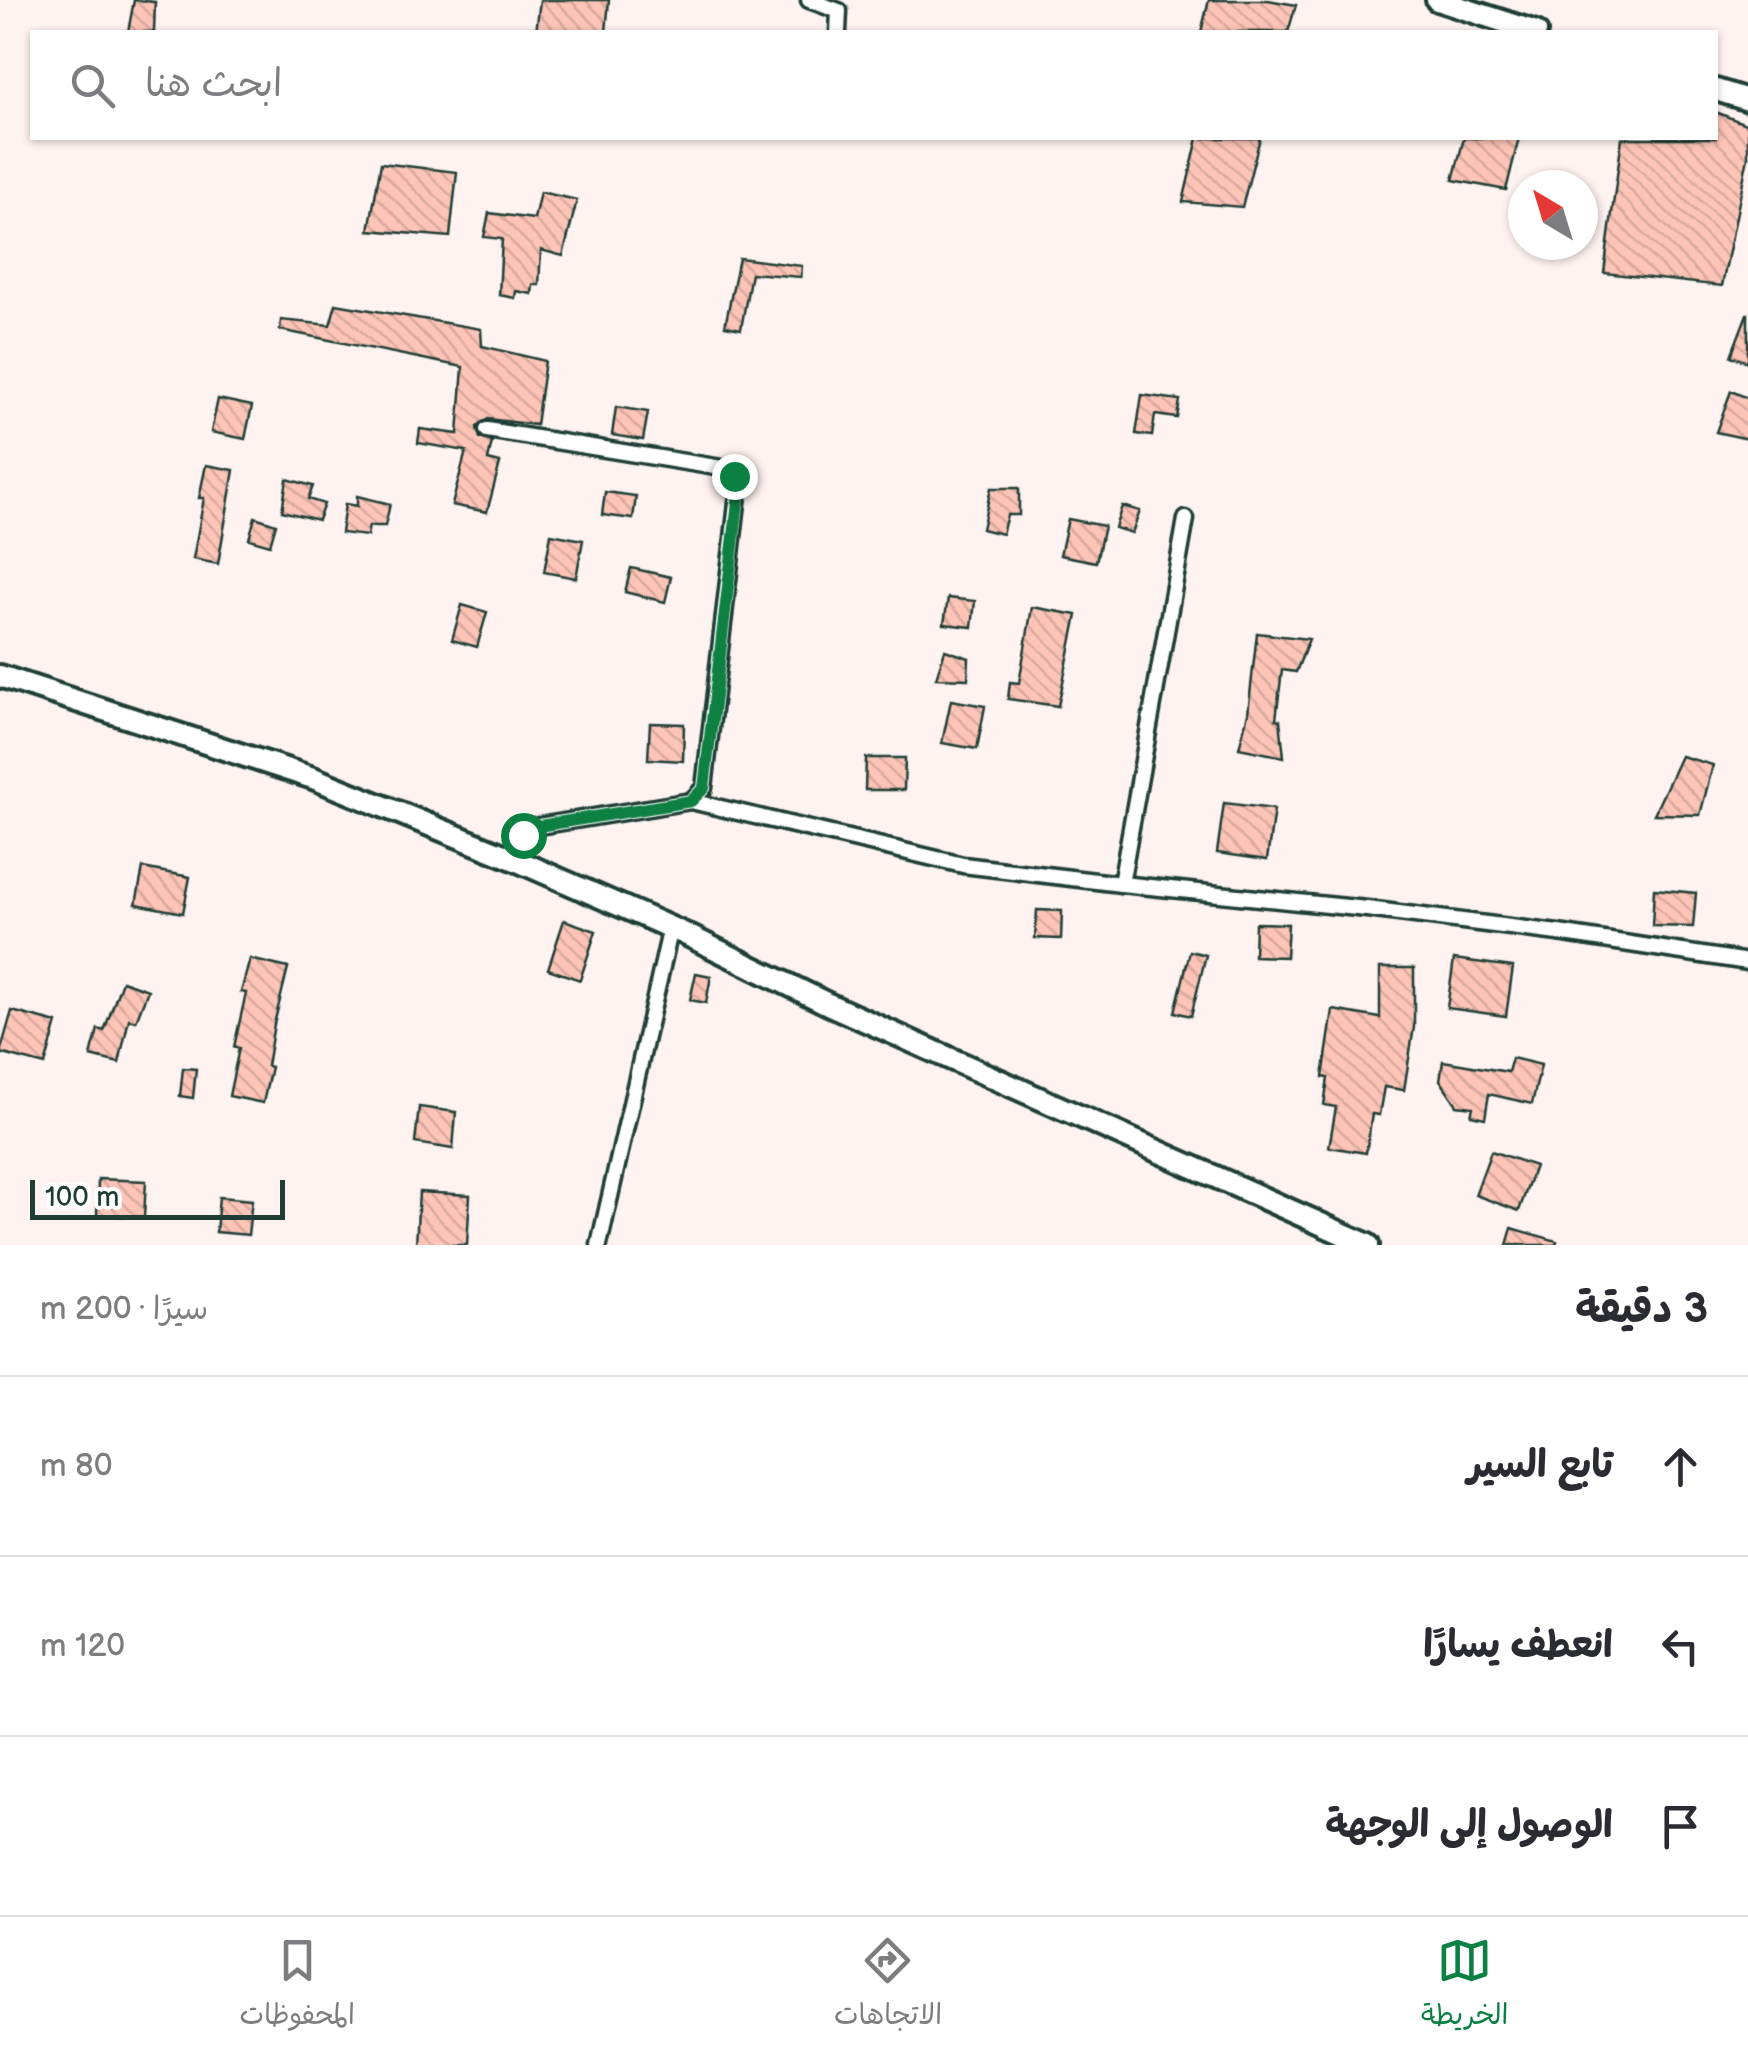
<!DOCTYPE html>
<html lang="ar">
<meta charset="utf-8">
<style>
:root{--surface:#fff;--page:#f7f7f7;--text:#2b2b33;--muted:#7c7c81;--line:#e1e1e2;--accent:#0b8043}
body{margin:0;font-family:"Balsamiq Sans","Playpen Sans Arabic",sans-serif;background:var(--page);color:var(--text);direction:rtl}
.compass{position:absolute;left:1508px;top:170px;width:90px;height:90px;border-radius:50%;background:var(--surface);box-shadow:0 2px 8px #0004;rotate:322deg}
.scale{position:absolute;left:30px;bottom:25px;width:255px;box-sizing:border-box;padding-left:10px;border:5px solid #1f3d34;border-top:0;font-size:28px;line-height:35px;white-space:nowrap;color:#1f3d34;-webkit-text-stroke:8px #fff;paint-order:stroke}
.stop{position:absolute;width:30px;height:30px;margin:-22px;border:8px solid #0b8043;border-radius:50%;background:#fff}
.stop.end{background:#0b8043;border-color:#fff;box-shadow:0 2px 10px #0008}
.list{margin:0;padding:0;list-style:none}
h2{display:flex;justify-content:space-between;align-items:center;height:130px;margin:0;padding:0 40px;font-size:42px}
h2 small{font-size:32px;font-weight:400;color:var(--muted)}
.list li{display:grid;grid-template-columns:65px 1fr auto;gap:30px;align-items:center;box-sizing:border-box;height:180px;padding:0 40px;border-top:2px solid var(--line)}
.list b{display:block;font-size:38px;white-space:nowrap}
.list em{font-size:32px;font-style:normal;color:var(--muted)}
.icon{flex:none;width:55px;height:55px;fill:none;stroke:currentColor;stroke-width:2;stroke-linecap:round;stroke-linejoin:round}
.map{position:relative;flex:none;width:1748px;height:1245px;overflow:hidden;direction:ltr}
.search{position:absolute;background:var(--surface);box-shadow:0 2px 8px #0004;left:30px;right:30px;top:30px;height:110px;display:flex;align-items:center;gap:25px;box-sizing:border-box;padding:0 35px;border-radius:0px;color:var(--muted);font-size:38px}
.sheet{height:670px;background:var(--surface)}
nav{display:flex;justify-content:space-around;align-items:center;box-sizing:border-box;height:140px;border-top:2px solid var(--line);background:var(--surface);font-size:28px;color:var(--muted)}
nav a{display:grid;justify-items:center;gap:5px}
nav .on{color:var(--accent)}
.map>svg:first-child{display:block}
</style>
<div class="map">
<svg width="1748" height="1245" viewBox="0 0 1748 1245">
<defs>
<pattern id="building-back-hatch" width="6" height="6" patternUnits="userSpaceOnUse" patternTransform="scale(2.5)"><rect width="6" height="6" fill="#fec4b7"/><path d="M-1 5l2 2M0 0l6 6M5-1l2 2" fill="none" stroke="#d9a99e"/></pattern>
</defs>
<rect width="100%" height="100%" fill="#fff3f1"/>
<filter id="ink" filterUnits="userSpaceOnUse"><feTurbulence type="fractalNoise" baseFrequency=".01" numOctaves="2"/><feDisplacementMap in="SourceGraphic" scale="20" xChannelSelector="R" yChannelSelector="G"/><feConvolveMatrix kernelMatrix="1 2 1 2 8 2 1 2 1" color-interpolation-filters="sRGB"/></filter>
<g filter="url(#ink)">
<g fill="url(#building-back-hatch)" stroke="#1f3d34" stroke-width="2.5">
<path d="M 134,0 L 155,2 L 154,32 L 128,32 Z"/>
<path d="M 540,0 L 609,0 L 606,32 L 536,32 Z"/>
<path d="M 1209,0 L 1268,0 L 1296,5 L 1288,32 L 1201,32 Z"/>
<path d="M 1716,112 L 1748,125 L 1748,157 L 1722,286 L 1604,273 L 1622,138 L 1716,138 Z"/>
<path d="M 1198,138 L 1260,138 L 1242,207 L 1183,202 Z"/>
<path d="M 1464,138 L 1519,138 L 1506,190 L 1453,180 Z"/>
<path d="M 381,163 L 457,172 L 450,237 L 369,230 Z"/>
<path d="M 540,192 L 577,200 L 563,256 L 541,250 L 539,285 L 533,285 L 532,294 L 516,291 L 515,298 L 499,295 L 502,239 L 484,237 L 489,213 L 534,219 Z"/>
<path d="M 739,258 L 802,266 L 801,277 L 751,273 L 741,329 L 725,326 Z"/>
<path d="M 336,304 L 481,329 L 482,346 L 545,361 L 536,425 L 488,419 L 477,427 L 480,438 L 492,442 L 488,460 L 500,463 L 487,512 L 452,505 L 466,451 L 418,443 L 420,429 L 458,434 L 463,367 L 280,330 L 281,320 L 330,325 Z"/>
<path d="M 1747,314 L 1748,314 L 1748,362 L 1731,356 Z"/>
<path d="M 1731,391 L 1748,398 L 1748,439 L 1716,432 Z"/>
<path d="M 1142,395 L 1180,400 L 1177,418 L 1155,415 L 1152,436 L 1136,434 Z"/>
<path d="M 218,399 L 252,406 L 245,439 L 211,432 Z"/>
<path d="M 616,407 L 648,412 L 643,440 L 612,435 Z"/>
<path d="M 206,465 L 234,470 L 218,564 L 193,559 L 204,498 L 199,498 Z"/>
<path d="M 287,479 L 313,486 L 308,499 L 324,504 L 318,520 L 282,511 Z"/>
<path d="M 991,488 L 1019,488 L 1019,515 L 1007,515 L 1002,534 L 982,529 Z"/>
<path d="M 605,492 L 636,496 L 633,519 L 602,515 Z"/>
<path d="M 357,496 L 390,504 L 385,526 L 369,526 L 367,536 L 341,533 L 345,504 L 357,506 Z"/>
<path d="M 1122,506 L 1140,511 L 1132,533 L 1115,528 Z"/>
<path d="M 255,517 L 276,524 L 270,545 L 249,539 Z"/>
<path d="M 1068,519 L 1104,526 L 1096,562 L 1060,555 Z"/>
<path d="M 551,534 L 583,540 L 576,578 L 544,572 Z"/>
<path d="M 631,568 L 671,577 L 665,602 L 625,592 Z"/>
<path d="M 948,598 L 975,601 L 972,627 L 944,624 Z"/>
<path d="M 462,605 L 487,612 L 477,647 L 452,640 Z"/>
<path d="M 1032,607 L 1077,615 L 1058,706 L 1008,699 L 1010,682 L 1019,683 Z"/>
<path d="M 1257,633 L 1309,639 L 1296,672 L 1282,670 L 1276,719 L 1280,720 L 1284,757 L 1239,748 L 1248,713 Z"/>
<path d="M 945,650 L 969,658 L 968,679 L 936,678 Z"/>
<path d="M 951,700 L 985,706 L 977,749 L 942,743 Z"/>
<path d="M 650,723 L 684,724 L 683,761 L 648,759 Z"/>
<path d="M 1681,756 L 1713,765 L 1700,815 L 1654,814 Z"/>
<path d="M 866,758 L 905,758 L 904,790 L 865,790 Z"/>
<path d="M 1224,803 L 1274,809 L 1267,860 L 1217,853 Z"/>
<path d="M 143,868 L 190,877 L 183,913 L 136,904 Z"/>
<path d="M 1654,889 L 1696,893 L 1693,927 L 1652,926 Z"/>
<path d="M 1037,910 L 1062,911 L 1061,939 L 1035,938 Z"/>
<path d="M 564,920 L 596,931 L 580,980 L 548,969 Z"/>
<path d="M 1255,923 L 1288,924 L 1286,957 L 1254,956 Z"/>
<path d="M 1190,951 L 1206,955 L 1191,1016 L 1175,1012 Z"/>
<path d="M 250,959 L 288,968 L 274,1024 L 267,1066 L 271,1067 L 263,1103 L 229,1096 L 239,1048 L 234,1047 L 246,993 L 241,992 Z"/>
<path d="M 1454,959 L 1513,967 L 1506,1016 L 1447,1008 Z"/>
<path d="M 1380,968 L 1414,968 L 1414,1027 L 1404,1090 L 1384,1087 L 1379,1115 L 1372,1114 L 1366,1153 L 1329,1147 L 1336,1107 L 1324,1105 L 1328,1078 L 1323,1077 L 1333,1010 L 1380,1018 Z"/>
<path d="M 696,973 L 711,976 L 706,1003 L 690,1000 Z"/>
<path d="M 122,981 L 148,990 L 136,1021 L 129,1019 L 119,1063 L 91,1056 L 98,1029 L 104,1031 Z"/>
<path d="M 12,1011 L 57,1023 L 45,1065 L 0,1053 Z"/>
<path d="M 1512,1058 L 1541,1065 L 1532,1104 L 1489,1094 L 1485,1118 L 1471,1115 L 1473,1107 L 1457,1105 L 1440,1080 L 1443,1061 L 1508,1072 Z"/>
<path d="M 183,1068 L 196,1069 L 193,1098 L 180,1096 Z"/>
<path d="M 419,1107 L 456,1112 L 453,1149 L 415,1143 Z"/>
<path d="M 1491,1151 L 1535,1166 L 1519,1211 L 1475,1195 Z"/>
<path d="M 98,1179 L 146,1181 L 144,1217 L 97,1215 Z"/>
<path d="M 419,1192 L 470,1195 L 467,1245 L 416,1245 Z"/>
<path d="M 219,1197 L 252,1200 L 248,1235 L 216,1232 Z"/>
<path d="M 1512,1228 L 1557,1241 L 1556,1245 L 1507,1245 Z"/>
</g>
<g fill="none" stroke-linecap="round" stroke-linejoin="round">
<defs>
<g id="street">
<path d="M 809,0 L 839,11 L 838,32"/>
<path d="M 487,430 L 722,468 L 739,486 L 704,788 L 691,801"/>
<path d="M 511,858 L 523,835 L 533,827 L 691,801 L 963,865 L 1121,884 L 1367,909 L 1558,933 L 1748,962"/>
<path d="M 1121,884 L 1186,519"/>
<path d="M 599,1245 L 671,927"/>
</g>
<g id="secondary">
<path d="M 1437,0 L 1536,32"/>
<path d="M 1716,90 L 1748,100"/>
<path d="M 0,676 L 313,778 L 511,858 L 685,934 L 828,1004 L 1368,1245"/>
</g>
</defs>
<use href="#street" stroke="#1f3d34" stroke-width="21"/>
<use href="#secondary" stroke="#1f3d34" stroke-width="28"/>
<use href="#street" stroke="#fff" stroke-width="14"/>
<use href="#secondary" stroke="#fff" stroke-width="20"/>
</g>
</g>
<g fill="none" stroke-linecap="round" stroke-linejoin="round" filter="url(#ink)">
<path stroke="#0b8043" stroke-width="12" d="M 523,835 L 533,827 L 691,801 L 704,788 L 740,486 L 734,476"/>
</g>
</svg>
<svg class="compass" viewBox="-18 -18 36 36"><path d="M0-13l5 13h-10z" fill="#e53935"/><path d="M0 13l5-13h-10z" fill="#7c7c81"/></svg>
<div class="scale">100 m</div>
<div class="stop" style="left:523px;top:835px"></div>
<div class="stop end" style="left:734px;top:476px"></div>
<div class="search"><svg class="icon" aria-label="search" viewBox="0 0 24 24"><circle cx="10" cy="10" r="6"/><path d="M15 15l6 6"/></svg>ابحث هنا</div>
</div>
<section class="sheet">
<h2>3 دقيقة<small>سيرًا · 200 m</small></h2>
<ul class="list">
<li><svg class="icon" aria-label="ahead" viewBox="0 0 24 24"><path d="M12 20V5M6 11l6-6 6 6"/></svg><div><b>تابع السير</b></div><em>80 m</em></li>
<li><svg class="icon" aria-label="left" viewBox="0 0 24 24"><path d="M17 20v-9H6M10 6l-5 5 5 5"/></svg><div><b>انعطف يسارًا</b></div><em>120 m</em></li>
<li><svg class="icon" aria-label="arrive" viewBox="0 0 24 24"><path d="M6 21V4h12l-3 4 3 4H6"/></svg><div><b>الوصول إلى الوجهة</b></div></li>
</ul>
</section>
<nav>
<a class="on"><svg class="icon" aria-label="map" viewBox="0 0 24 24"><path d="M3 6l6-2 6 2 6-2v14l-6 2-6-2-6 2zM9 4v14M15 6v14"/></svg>الخريطة</a>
<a><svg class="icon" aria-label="directions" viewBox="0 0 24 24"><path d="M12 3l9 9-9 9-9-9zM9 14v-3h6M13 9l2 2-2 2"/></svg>الاتجاهات</a>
<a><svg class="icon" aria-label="saved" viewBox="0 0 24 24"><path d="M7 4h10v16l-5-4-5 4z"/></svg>المحفوظات</a>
</nav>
